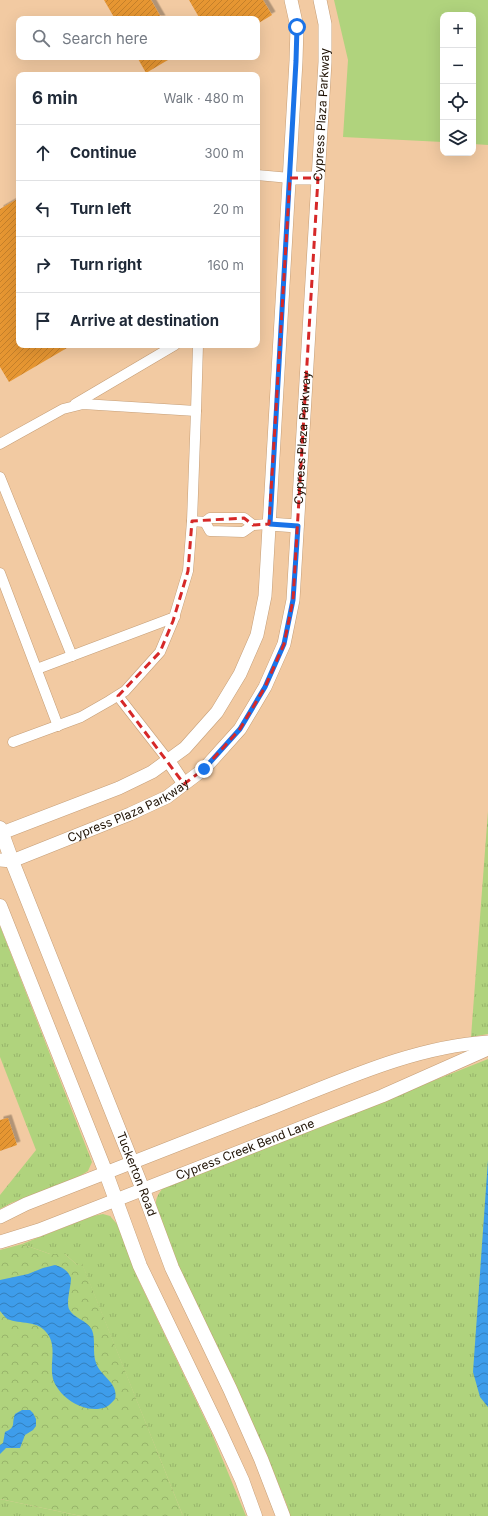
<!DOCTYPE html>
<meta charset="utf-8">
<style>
:root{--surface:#fff;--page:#f2f2f3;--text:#1f2937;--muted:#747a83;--line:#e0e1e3}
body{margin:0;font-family:Inter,sans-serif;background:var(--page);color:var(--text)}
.controls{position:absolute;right:12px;top:12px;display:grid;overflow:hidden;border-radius:8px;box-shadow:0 4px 16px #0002}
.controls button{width:36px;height:36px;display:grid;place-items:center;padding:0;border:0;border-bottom:1px solid var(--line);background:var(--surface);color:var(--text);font:20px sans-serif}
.stop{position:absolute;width:12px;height:12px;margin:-9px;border:3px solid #1a73e8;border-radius:50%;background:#fff}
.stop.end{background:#1a73e8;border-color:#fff;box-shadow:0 1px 4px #0008}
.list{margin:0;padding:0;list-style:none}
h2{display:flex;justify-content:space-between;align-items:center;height:52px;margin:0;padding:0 16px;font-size:17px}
h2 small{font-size:13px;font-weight:400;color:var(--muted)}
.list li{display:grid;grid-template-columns:26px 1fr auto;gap:12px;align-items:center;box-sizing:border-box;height:56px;padding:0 16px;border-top:1px solid var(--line)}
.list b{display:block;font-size:15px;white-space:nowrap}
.list em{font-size:13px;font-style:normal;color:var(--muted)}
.icon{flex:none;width:22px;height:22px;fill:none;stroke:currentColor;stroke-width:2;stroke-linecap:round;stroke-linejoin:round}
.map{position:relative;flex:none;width:488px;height:1516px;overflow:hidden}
.search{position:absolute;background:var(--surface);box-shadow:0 4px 16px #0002;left:16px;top:16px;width:244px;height:44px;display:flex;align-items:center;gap:10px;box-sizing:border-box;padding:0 14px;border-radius:8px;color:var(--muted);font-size:15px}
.panel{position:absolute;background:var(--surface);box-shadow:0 4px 16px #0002;left:16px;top:72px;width:244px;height:276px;border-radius:8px}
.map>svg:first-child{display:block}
</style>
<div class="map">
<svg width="488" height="1516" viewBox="0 0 488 1516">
<defs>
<pattern id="grass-tufts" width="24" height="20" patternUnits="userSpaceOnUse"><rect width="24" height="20" fill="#b0d37d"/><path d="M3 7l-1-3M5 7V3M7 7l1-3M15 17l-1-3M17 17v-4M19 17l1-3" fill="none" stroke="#97b46a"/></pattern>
<pattern id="park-crowns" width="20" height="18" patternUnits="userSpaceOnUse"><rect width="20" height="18" fill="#b0d37d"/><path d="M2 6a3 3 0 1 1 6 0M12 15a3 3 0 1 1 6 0" fill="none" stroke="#97b46a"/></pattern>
<pattern id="water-waves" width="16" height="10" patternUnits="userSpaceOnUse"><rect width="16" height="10" fill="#3e9deb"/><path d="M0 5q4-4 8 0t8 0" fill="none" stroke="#337fbc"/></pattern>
<pattern id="building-hatch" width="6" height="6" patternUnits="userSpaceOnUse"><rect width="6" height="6" fill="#e69633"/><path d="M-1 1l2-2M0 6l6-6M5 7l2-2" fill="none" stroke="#c5802c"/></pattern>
<filter id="shadow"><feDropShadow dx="3.5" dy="-3.5" stdDeviation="0" flood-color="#0004"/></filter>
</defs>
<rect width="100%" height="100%" fill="#f2caa2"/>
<g fill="url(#grass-tufts)">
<path d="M 488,811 L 488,1034 L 471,1037 Z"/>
<path d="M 0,926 L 92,1162 L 88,1171 L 75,1179 L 11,1203 L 0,1209 L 0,1195 L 36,1150 L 0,1057 Z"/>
<path d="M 488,1059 L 488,1516 L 289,1516 L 287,1505 L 264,1449 L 176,1261 L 156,1209 C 155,1200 157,1195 163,1188 Z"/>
<path d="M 103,1214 L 110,1216 L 117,1224 L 138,1279 L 212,1434 L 246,1516 L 183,1516 L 82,1264 L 77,1265 L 65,1254 L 50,1254 L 22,1244 L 93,1216 Z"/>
<path d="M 0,1499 L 81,1516 L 0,1516 Z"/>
</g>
<path fill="url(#park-crowns)" d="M 22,1244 L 50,1254 L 65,1254 L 77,1265 L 82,1263 L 183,1516 L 81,1516 L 0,1499 L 0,1250 Z"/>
<path fill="#b0d37d" d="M 334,0 L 488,0 L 488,145 L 473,144 L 473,15 L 443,15 L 443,142 L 343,137 L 348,60 Z"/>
<g fill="url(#water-waves)">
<path d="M 488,1160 L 488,1407 L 480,1397 L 473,1372 Z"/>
<path d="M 55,1265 C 63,1267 68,1271 71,1278 C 71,1287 66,1301 69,1309 C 73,1318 87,1320 92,1330 C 96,1340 92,1353 96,1363 C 101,1377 119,1383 115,1399 C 112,1402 109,1406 106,1407 C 86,1415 59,1398 53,1379 C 49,1363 58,1345 46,1332 C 36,1319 16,1325 6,1318 C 4,1316 2,1313 0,1311 L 0,1280 L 28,1274 L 43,1268 Z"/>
<path d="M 22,1410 L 30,1410 L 33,1413 L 36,1419 L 36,1426 L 33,1430 L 25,1435 L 20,1448 L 6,1448 L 0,1454 L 0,1445 L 3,1443 L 5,1432 C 17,1427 11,1424 15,1414 Z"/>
</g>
<g fill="url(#building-hatch)" filter="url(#shadow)">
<path d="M 104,0 L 151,0 L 162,19 L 115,19 Z"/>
<path d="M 189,0 L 263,0 L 272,15 L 257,24 L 257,19 L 200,19 Z"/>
<path d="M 137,57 L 173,57 L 146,73 Z"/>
<path d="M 19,198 L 19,345 L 72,345 L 9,382 L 0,367 L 0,209 Z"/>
<path d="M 8,1118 L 17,1145 L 0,1151 L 0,1120 Z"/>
</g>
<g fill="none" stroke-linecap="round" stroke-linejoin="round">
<defs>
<g id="minor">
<path d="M 257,175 L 290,178"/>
<path d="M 75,404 L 175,345"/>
<path d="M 196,411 L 198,345"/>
<path d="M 0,444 L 63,409 L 83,404 L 196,411 L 192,521 L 205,522 L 210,518 L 244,518 L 253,525"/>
<path d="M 0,477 L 72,656"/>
<path d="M 205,522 L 210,531 L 243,532 L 253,525 L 269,524"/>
<path d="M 0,573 L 58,726"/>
<path d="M 37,669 L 175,617"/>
<path d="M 118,696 L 168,760"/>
<path d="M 13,742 L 81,717 L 109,701 L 125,691 L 160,652 L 173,621 L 188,571 L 192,521"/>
</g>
<g id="tertiary">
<path d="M 290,178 L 318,178"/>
<path d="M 269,524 L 297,526"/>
<path d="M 168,760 L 184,784"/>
<path d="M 0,835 L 2,833 L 119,788 L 152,772 L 185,748 L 217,712 L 240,674 L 257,635 L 265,596 L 296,61 L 297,27 L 291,0"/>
<path id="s1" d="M 0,860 L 12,861 L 130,814 L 167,797 L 204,769 L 240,729 L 265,687 L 284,644 L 293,600 L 325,62 L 325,24 L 320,0"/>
<path d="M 0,1217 L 26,1204 C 107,1172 188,1141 269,1109 C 339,1082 411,1047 488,1042"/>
<path id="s2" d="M 0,1242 L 39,1230 L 382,1096 L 488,1049"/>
</g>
<g id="secondary">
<path id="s3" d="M 0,828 L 12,861 L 143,1190 L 172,1268 L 230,1389 L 261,1459 L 283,1516"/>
<path d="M 0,906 L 106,1173 L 140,1266 L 220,1432 L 242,1480 L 255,1516"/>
</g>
</defs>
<use href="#minor" stroke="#c59e77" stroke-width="11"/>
<use href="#tertiary" stroke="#c59e77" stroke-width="14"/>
<use href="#secondary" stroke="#c59e77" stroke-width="15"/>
<use href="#minor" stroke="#fff" stroke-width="10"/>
<use href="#tertiary" stroke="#fff" stroke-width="13"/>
<use href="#secondary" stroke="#fff" stroke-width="14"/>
</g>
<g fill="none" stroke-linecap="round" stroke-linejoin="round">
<path stroke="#1a73e8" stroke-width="5" d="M 204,769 L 240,729 L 265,687 L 284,644 L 293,600 L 298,526 L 270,524 L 296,61 L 297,27"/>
</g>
<path fill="none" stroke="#d62828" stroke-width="3" stroke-dasharray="8 5" stroke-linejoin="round" d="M 290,178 L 318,178 L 293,600 L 284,644 L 265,687 L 240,729 L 204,769 L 184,784 L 118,696 L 160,652 L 173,621 L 188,571 L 192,521 L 244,518 L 253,525 L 269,524 Z"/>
<g text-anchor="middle" stroke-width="3" stroke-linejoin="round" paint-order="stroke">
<g font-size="12" fill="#1e1103" stroke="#f9d9b8">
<text dy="4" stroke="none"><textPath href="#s1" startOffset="907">Cypress Plaza Parkway</textPath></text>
<text dy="4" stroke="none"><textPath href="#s1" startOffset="583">Cypress Plaza Parkway</textPath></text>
<text dy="4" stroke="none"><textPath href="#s1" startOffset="139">Cypress Plaza Parkway</textPath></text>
<text dy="4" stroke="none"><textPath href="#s2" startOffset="262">Cypress Creek Bend Lane</textPath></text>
<text dy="4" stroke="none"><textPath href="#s3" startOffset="372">Tuckerton Road</textPath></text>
</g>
</g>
</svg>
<div class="controls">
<button>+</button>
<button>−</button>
<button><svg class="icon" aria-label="locate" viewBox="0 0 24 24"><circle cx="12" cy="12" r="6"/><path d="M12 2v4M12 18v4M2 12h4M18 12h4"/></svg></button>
<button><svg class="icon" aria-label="layers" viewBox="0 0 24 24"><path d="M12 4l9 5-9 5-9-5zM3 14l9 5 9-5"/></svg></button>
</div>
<div class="stop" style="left:297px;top:27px"></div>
<div class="stop end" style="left:204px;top:769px"></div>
<div class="search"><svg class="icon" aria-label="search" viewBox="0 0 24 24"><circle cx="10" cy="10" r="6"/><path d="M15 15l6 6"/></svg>Search here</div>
<section class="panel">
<h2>6 min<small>Walk · 480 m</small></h2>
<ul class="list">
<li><svg class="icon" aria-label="ahead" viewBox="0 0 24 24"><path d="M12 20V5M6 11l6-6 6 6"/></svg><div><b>Continue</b></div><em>300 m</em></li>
<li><svg class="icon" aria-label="left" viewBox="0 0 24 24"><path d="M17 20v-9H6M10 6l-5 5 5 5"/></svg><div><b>Turn left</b></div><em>20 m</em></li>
<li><svg class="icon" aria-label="right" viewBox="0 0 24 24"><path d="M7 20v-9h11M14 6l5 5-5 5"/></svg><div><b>Turn right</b></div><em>160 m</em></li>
<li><svg class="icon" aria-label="arrive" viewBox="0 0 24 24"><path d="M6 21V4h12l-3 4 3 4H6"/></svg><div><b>Arrive at destination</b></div></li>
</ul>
</section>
</div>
